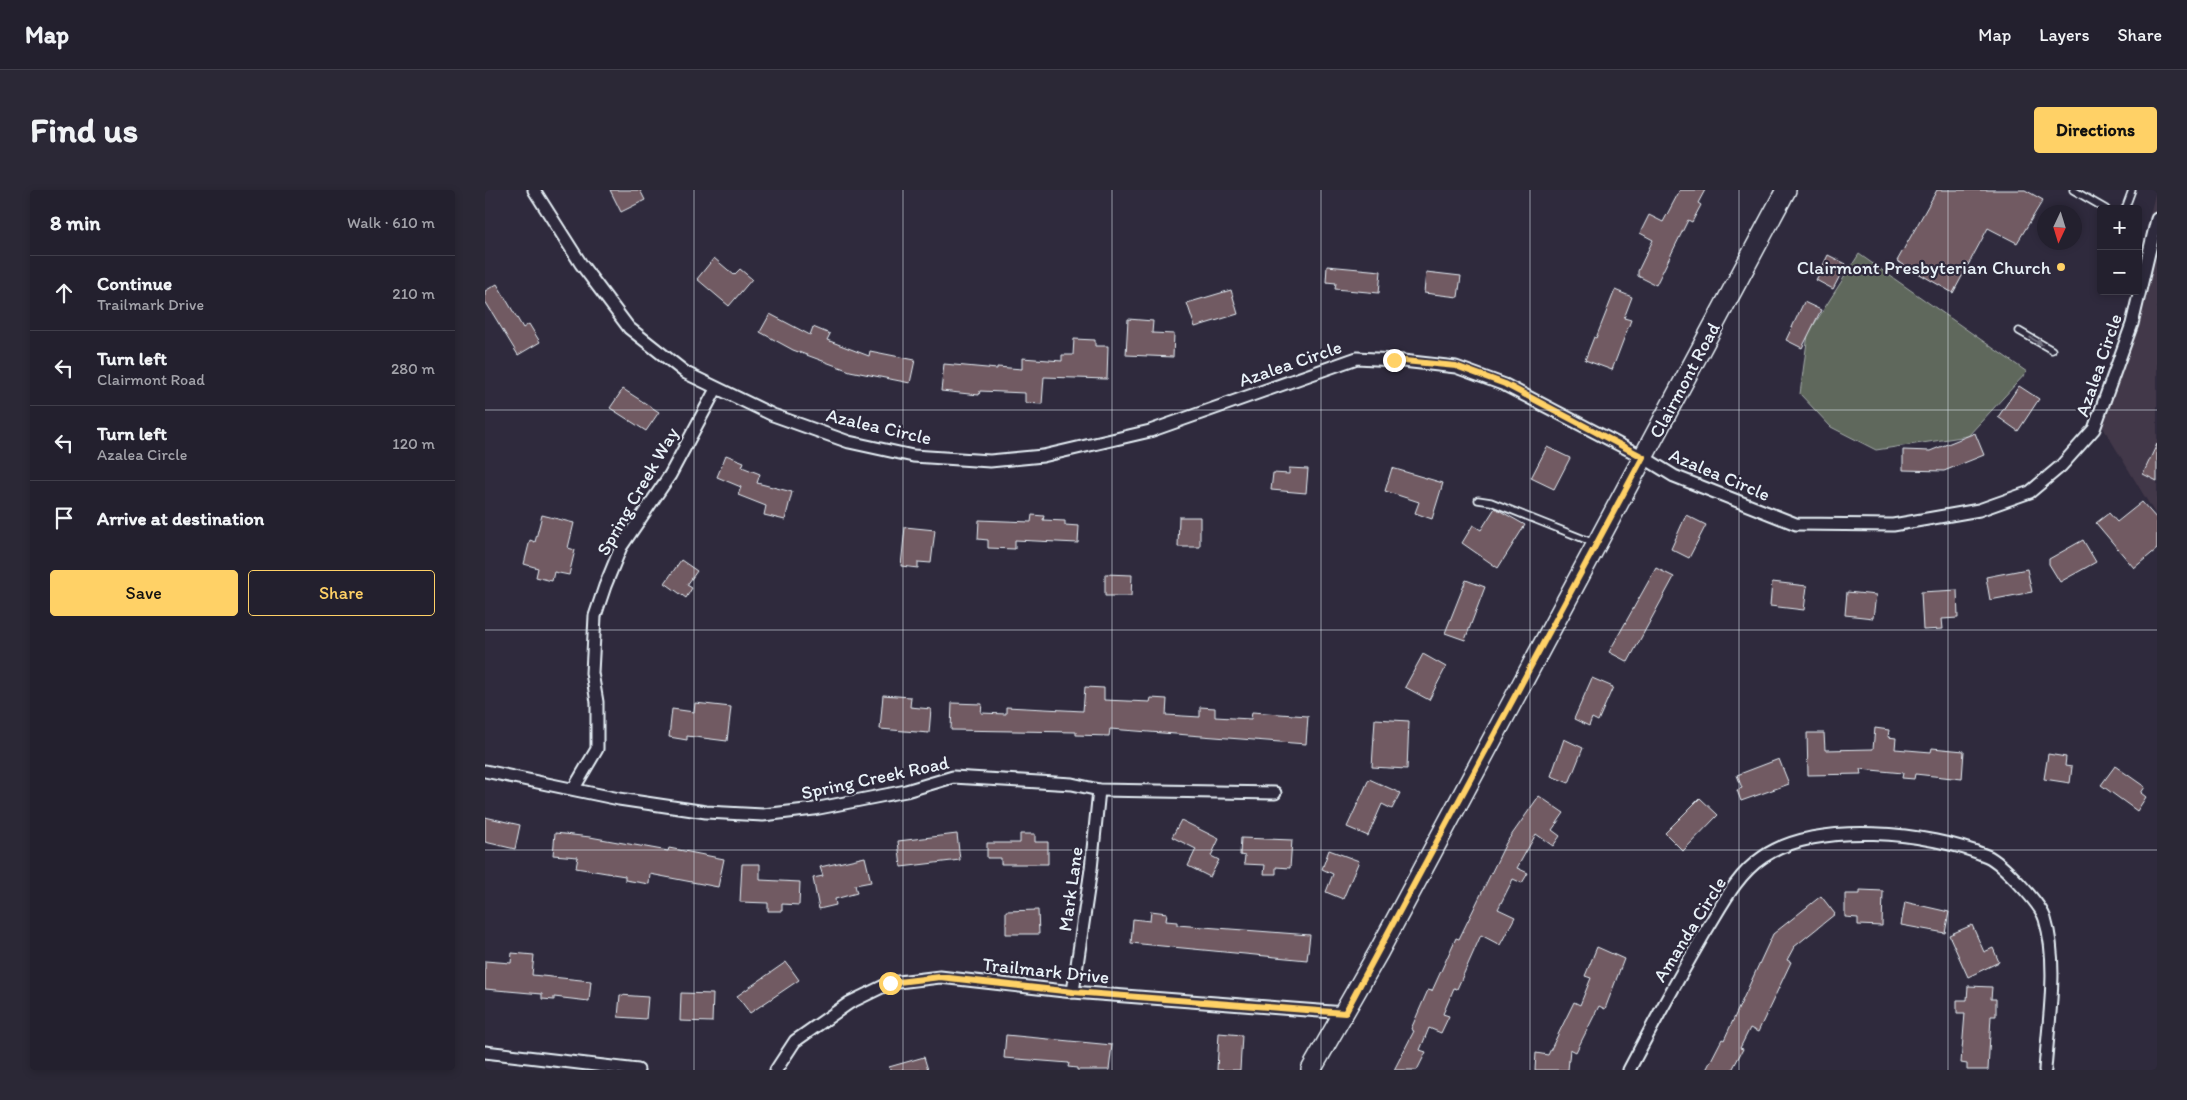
<!DOCTYPE html>
<meta charset="utf-8">
<style>
:root{--surface:#23202e;--page:#2b2836;--text:#f1f3f6;--muted:#a3a3aa;--line:#403e4a;--accent:#ffd166}
body{margin:0;font-family:Itim,sans-serif;background:var(--page);color:var(--text)}
.controls{position:absolute;right:15px;top:15px;display:grid;overflow:hidden;border-radius:5px;box-shadow:0 2px 8px #0003}
.controls button{width:45px;height:45px;display:grid;place-items:center;padding:0;border:0;border-bottom:1px solid var(--line);background:var(--surface);color:var(--text);font:25px sans-serif}
.compass{position:absolute;left:1552px;top:15px;width:45px;height:45px;border-radius:50%;background:var(--surface);box-shadow:0 2px 8px #0003;rotate:184deg}
.stop{position:absolute;width:15px;height:15px;margin:-11px;border:4px solid #ffd166;border-radius:50%;background:#fff}
.stop.end{background:#ffd166;border-color:#fff;box-shadow:0 1px 5px #0008}
.list{margin:0;padding:0;list-style:none}
h2{display:flex;justify-content:space-between;align-items:center;height:65px;margin:0;padding:0 20px;font-size:21px}
h2 small{font-size:16px;font-weight:400;color:var(--muted)}
.list li{display:grid;grid-template-columns:32px 1fr auto;gap:15px;align-items:center;box-sizing:border-box;height:75px;padding:0 20px;border-top:1px solid var(--line)}
.list b{display:block;font-size:19px;white-space:nowrap}
.list p{margin:0;font-size:16px;white-space:nowrap;color:var(--muted)}
.list em{font-size:16px;font-style:normal;color:var(--muted)}
.actions{display:flex;gap:10px;padding:15px 20px}
.actions a{flex:1;padding:11px 0;border:1px solid var(--accent);border-radius:5px;text-align:center;font-size:18px;color:var(--accent)}
.actions .main{background:var(--accent);color:#111}
.icon{flex:none;width:28px;height:28px;fill:none;stroke:currentColor;stroke-width:2;stroke-linecap:round;stroke-linejoin:round}
.map{position:relative;flex:none;width:1672px;height:880px;overflow:hidden;border-radius:5px}
header{display:flex;align-items:center;gap:30px;box-sizing:border-box;height:70px;padding:0 25px;background:var(--surface);border-bottom:1px solid var(--line)}
header strong{font-size:24px}
nav{display:flex;gap:28px;margin-inline-start:auto;font-size:18px}
.intro{display:flex;align-items:center;justify-content:space-between;box-sizing:border-box;height:120px;padding:0 30px}
h1{margin:0;font-size:35px}
.button{padding:12px 22px;border-radius:5px;background:var(--accent);color:#111;font-size:18px;font-weight:700}
main{display:flex;gap:30px;padding:0 30px}
aside{flex:1;background:var(--surface);border-radius:5px;box-shadow:0 2px 8px #0003}
.map>svg:first-child{display:block}
</style>
<header>
<strong>Map</strong>
<nav><a>Map</a><a>Layers</a><a>Share</a></nav>
</header>
<div class="intro"><h1>Find us</h1><a class="button">Directions</a></div>
<main>
<aside>
<h2>8 min<small>Walk · 610 m</small></h2>
<ul class="list">
<li><svg class="icon" aria-label="ahead" viewBox="0 0 24 24"><path d="M12 20V5M6 11l6-6 6 6"/></svg><div><b>Continue</b><p>Trailmark Drive</p></div><em>210 m</em></li>
<li><svg class="icon" aria-label="left" viewBox="0 0 24 24"><path d="M17 20v-9H6M10 6l-5 5 5 5"/></svg><div><b>Turn left</b><p>Clairmont Road</p></div><em>280 m</em></li>
<li><svg class="icon" aria-label="left" viewBox="0 0 24 24"><path d="M17 20v-9H6M10 6l-5 5 5 5"/></svg><div><b>Turn left</b><p>Azalea Circle</p></div><em>120 m</em></li>
<li><svg class="icon" aria-label="arrive" viewBox="0 0 24 24"><path d="M6 21V4h12l-3 4 3 4H6"/></svg><div><b>Arrive at destination</b></div></li>
</ul>
<div class="actions"><a class="main">Save</a><a>Share</a></div>
</aside>
<div class="map">
<svg width="1672" height="880" viewBox="0 0 1672 880">
<rect width="100%" height="100%" fill="#2f2a3d"/>
<filter id="ink" filterUnits="userSpaceOnUse"><feTurbulence type="fractalNoise" baseFrequency=".02" numOctaves="2"/><feDisplacementMap in="SourceGraphic" scale="10" xChannelSelector="R" yChannelSelector="G"/><feConvolveMatrix kernelMatrix="1 2 1 2 8 2 1 2 1" color-interpolation-filters="sRGB"/></filter>
<g filter="url(#ink)">
<path fill="#433848" d="M 1671,0 L 1672,0 L 1672,327 L 1616,234 L 1647,101 L 1653,101 L 1653,75 Z"/>
<path fill="#5f675b" stroke="#a4acaa" d="M 1374,64 L 1542,182 L 1483,246 L 1391,260 L 1346,237 L 1315,204 L 1323,144 Z"/>
<g fill="#715a62" stroke="#e8f1f8">
<path d="M 125,0 L 155,0 L 160,10 L 136,22 Z"/>
<path d="M 1195,0 L 1220,0 L 1213,13 L 1216,15 L 1207,32 L 1203,30 L 1171,95 L 1153,86 L 1153,81 L 1168,50 L 1155,43 L 1164,25 L 1178,32 Z"/>
<path d="M 1452,0 L 1540,0 L 1558,10 L 1532,53 L 1503,38 L 1468,103 L 1412,71 Z"/>
<path d="M 1343,65 L 1361,74 L 1348,99 L 1331,90 Z"/>
<path d="M 229,68 L 249,85 L 255,79 L 267,89 L 244,116 L 212,89 Z"/>
<path d="M 842,76 L 896,81 L 894,103 L 850,99 L 851,93 L 841,92 Z"/>
<path d="M 941,82 L 976,86 L 973,107 L 939,103 Z"/>
<path d="M 12,94 L 38,138 L 44,134 L 55,152 L 33,165 L 0,111 L 0,101 Z"/>
<path d="M 746,100 L 753,124 L 710,137 L 702,113 Z"/>
<path d="M 1130,100 L 1147,107 L 1139,128 L 1146,130 L 1127,180 L 1100,170 L 1109,147 L 1111,148 Z"/>
<path d="M 1319,112 L 1336,120 L 1317,158 L 1301,150 Z"/>
<path d="M 285,124 L 325,145 L 328,137 L 345,144 L 342,150 L 384,166 L 385,161 L 430,170 L 425,193 L 365,181 L 308,160 L 275,142 Z"/>
<path d="M 643,129 L 668,131 L 667,143 L 689,144 L 688,167 L 641,165 Z"/>
<path d="M 589,149 L 610,150 L 610,156 L 623,156 L 622,189 L 559,187 L 557,214 L 540,213 L 540,203 L 495,201 L 494,205 L 456,201 L 459,174 L 512,179 L 512,177 L 537,179 L 537,168 L 577,171 L 577,165 L 588,165 Z"/>
<path d="M 1534,196 L 1554,209 L 1533,241 L 1513,227 Z"/>
<path d="M 138,199 L 174,222 L 161,241 L 125,218 Z"/>
<path d="M 1490,243 L 1499,265 L 1459,281 L 1418,280 L 1418,260 L 1445,261 Z"/>
<path d="M 1672,254 L 1672,291 L 1658,284 Z"/>
<path d="M 1062,257 L 1085,268 L 1069,299 L 1046,288 Z"/>
<path d="M 241,265 L 259,272 L 257,277 L 275,284 L 272,293 L 307,302 L 300,330 L 279,325 L 281,316 L 253,305 L 256,297 L 232,287 Z"/>
<path d="M 804,278 L 823,279 L 821,303 L 786,300 L 788,283 L 804,284 Z"/>
<path d="M 907,278 L 958,293 L 947,329 L 930,323 L 934,312 L 900,301 Z"/>
<path d="M 1657,312 L 1672,329 L 1672,359 L 1649,378 L 1611,333 L 1624,323 L 1632,332 Z"/>
<path d="M 1010,318 L 1040,335 L 1013,378 L 977,353 L 988,335 L 996,340 Z"/>
<path d="M 57,325 L 89,333 L 83,358 L 90,360 L 84,385 L 69,382 L 67,391 L 51,387 L 53,378 L 39,374 L 45,350 L 50,352 Z"/>
<path d="M 547,325 L 559,326 L 558,330 L 580,331 L 580,335 L 594,336 L 593,353 L 530,350 L 530,359 L 503,358 L 503,350 L 493,349 L 494,330 L 546,332 Z"/>
<path d="M 1201,325 L 1221,335 L 1204,368 L 1186,359 Z"/>
<path d="M 694,327 L 715,327 L 715,357 L 693,357 Z"/>
<path d="M 420,337 L 450,340 L 446,373 L 433,372 L 433,378 L 416,376 Z"/>
<path d="M 1598,350 L 1611,372 L 1575,392 L 1564,374 L 1564,369 Z"/>
<path d="M 196,370 L 212,381 L 202,395 L 207,398 L 201,408 L 180,393 Z"/>
<path d="M 1171,378 L 1189,387 L 1143,472 L 1124,462 Z"/>
<path d="M 1542,379 L 1547,402 L 1505,410 L 1501,387 Z"/>
<path d="M 620,384 L 647,385 L 646,406 L 620,406 Z"/>
<path d="M 981,390 L 1000,397 L 980,450 L 960,443 Z"/>
<path d="M 1287,392 L 1322,396 L 1319,420 L 1285,416 Z"/>
<path d="M 1472,400 L 1473,428 L 1457,429 L 1458,439 L 1438,440 L 1436,402 Z"/>
<path d="M 1362,402 L 1391,405 L 1388,428 L 1360,425 Z"/>
<path d="M 938,464 L 961,477 L 944,510 L 920,497 Z"/>
<path d="M 1107,488 L 1128,497 L 1113,531 L 1107,528 L 1104,536 L 1089,529 Z"/>
<path d="M 600,497 L 619,498 L 619,510 L 665,512 L 666,508 L 682,509 L 681,525 L 715,527 L 715,517 L 730,518 L 730,527 L 766,529 L 767,522 L 823,526 L 821,554 L 625,539 L 624,546 L 591,545 L 591,542 L 466,540 L 467,513 L 497,514 L 496,523 L 521,524 L 521,517 L 598,521 Z"/>
<path d="M 398,505 L 426,507 L 425,517 L 446,519 L 444,543 L 395,539 Z"/>
<path d="M 210,513 L 246,517 L 242,551 L 202,546 L 202,550 L 184,547 L 187,519 L 209,522 Z"/>
<path d="M 890,529 L 924,531 L 922,579 L 887,577 Z"/>
<path d="M 1390,538 L 1404,540 L 1403,547 L 1411,548 L 1410,559 L 1446,562 L 1447,558 L 1479,561 L 1477,589 L 1430,584 L 1429,589 L 1417,588 L 1418,583 L 1375,579 L 1376,584 L 1323,585 L 1322,543 L 1339,543 L 1340,560 L 1388,559 Z"/>
<path d="M 1079,549 L 1098,558 L 1084,593 L 1066,586 Z"/>
<path d="M 1563,564 L 1581,567 L 1580,576 L 1587,577 L 1585,593 L 1559,589 Z"/>
<path d="M 1294,569 L 1304,594 L 1256,611 L 1252,600 L 1257,598 L 1252,585 Z"/>
<path d="M 1630,576 L 1660,597 L 1656,603 L 1661,607 L 1652,621 L 1616,595 Z"/>
<path d="M 884,589 L 915,603 L 907,619 L 897,614 L 883,646 L 862,637 Z"/>
<path d="M 1054,606 L 1079,623 L 1067,640 L 1075,646 L 1068,656 L 1051,644 L 1032,678 L 1043,683 L 1037,693 L 1028,689 L 1013,719 L 1030,727 L 1015,755 L 996,745 L 972,799 L 969,798 L 958,824 L 964,826 L 956,843 L 944,838 L 935,860 L 941,862 L 932,880 L 909,880 L 929,841 L 926,839 L 943,800 L 947,801 L 971,748 L 974,749 L 1021,653 Z"/>
<path d="M 1215,608 L 1233,625 L 1198,661 L 1180,643 Z"/>
<path d="M 0,627 L 35,635 L 30,659 L 0,652 Z"/>
<path d="M 696,630 L 734,649 L 726,666 L 734,670 L 725,687 L 703,676 L 711,659 L 687,647 Z"/>
<path d="M 70,643 L 105,647 L 183,661 L 184,658 L 239,669 L 233,697 L 165,684 L 164,694 L 140,690 L 140,686 L 91,678 L 93,667 L 68,665 Z"/>
<path d="M 472,644 L 475,670 L 416,677 L 413,651 Z"/>
<path d="M 535,644 L 550,644 L 550,652 L 563,652 L 563,674 L 516,674 L 516,668 L 502,668 L 502,653 L 535,653 Z"/>
<path d="M 756,648 L 807,650 L 805,678 L 791,677 L 791,684 L 779,684 L 780,675 L 759,674 L 760,666 L 755,665 Z"/>
<path d="M 844,660 L 874,671 L 858,709 L 841,702 L 848,684 L 837,679 Z"/>
<path d="M 380,667 L 386,692 L 370,695 L 372,703 L 350,709 L 351,715 L 334,719 L 328,688 L 338,686 L 335,677 Z"/>
<path d="M 257,674 L 275,674 L 275,690 L 315,692 L 314,715 L 297,714 L 297,721 L 283,721 L 283,713 L 255,712 Z"/>
<path d="M 1375,700 L 1398,701 L 1397,736 L 1373,735 L 1373,728 L 1360,727 L 1360,704 L 1375,704 Z"/>
<path d="M 1336,706 L 1350,724 L 1309,757 L 1302,770 L 1306,772 L 1273,842 L 1265,838 L 1255,858 L 1258,859 L 1247,880 L 1221,880 L 1237,849 L 1239,850 L 1288,744 Z"/>
<path d="M 1420,712 L 1464,722 L 1460,743 L 1416,735 Z"/>
<path d="M 553,720 L 554,744 L 521,744 L 521,721 Z"/>
<path d="M 666,721 L 682,723 L 681,731 L 692,732 L 692,735 L 825,745 L 822,770 L 646,753 L 648,729 L 665,731 Z"/>
<path d="M 1487,735 L 1499,762 L 1508,758 L 1514,772 L 1483,787 L 1464,745 Z"/>
<path d="M 1112,757 L 1139,769 L 1120,819 L 1114,816 L 1091,862 L 1085,859 L 1083,880 L 1050,880 L 1051,863 L 1063,865 L 1089,812 L 1095,815 L 1106,788 L 1100,786 Z"/>
<path d="M 27,763 L 49,765 L 47,785 L 106,791 L 104,811 L 69,807 L 69,810 L 57,809 L 57,804 L 0,799 L 0,771 L 26,773 Z"/>
<path d="M 301,772 L 314,790 L 265,823 L 252,806 Z"/>
<path d="M 1483,796 L 1507,797 L 1506,809 L 1511,809 L 1511,826 L 1506,826 L 1503,880 L 1482,880 L 1482,874 L 1476,873 L 1480,823 L 1472,823 L 1472,810 L 1482,810 Z"/>
<path d="M 196,803 L 228,804 L 227,832 L 195,831 Z"/>
<path d="M 135,805 L 163,807 L 161,829 L 133,827 Z"/>
<path d="M 734,843 L 757,845 L 755,880 L 732,880 Z"/>
<path d="M 521,845 L 627,855 L 624,880 L 592,880 L 592,878 L 583,877 L 584,873 L 519,868 Z"/>
<path d="M 439,867 L 443,880 L 405,880 L 404,877 Z"/>
</g>
<g fill="none" stroke-linecap="round" stroke-linejoin="round">
<defs>
<g id="lane">
<path d="M 1588,0 L 1621,19"/>
<path d="M 1640,19 L 1647,0"/>
<path d="M 1534,141 L 1567,160"/>
<path d="M 993,310 L 1006,312 L 1109,353"/>
</g>
<g id="street">
<path d="M 49,0 L 96,74 L 144,138 L 201,183 L 288,225 L 364,252 L 428,266 L 505,271 L 558,266 L 665,241 L 872,168 L 909,170 L 971,177 L 1020,195 L 1158,267 L 1189,286 L 1311,334 L 1408,335 L 1494,320 L 1545,302 L 1576,276 L 1609,239 L 1647,134 L 1672,29"/>
<path d="M 0,581 L 134,609 L 221,622 L 278,625 L 329,619 L 421,601 L 468,587 L 587,594 L 614,600 L 790,603"/>
<path d="M 89,598 L 112,559 L 112,512 L 107,483 L 110,426 L 120,396 L 136,357 L 185,285 L 231,199"/>
<path d="M 588,802 L 606,679 L 614,600"/>
<path d="M 0,862 L 153,880"/>
<path d="M 291,880 L 310,851 L 364,813 L 405,793 L 455,787 L 588,802 L 860,823"/>
<path d="M 1144,880 C 1168,834 1193,789 1219,744 C 1236,717 1251,685 1278,667 C 1332,630 1445,642 1502,666 C 1516,672 1556,714 1560,729 C 1574,774 1563,834 1560,880"/>
</g>
<path id="primary" d="M 826,880 L 893,763 L 1301,0"/>
</defs>
<use href="#lane" stroke="#e8f1f8" stroke-width="9"/>
<use href="#street" stroke="#e8f1f8" stroke-width="15"/>
<use href="#primary" stroke="#e8f1f8" stroke-width="22"/>
<use href="#lane" stroke="#2f2a3d" stroke-width="5.5"/>
<use href="#street" stroke="#2f2a3d" stroke-width="11"/>
<use href="#primary" stroke="#2f2a3d" stroke-width="19"/>
</g>
<defs><path id="oneway-solid" d="M-6-.8H1V-3.2L6.5 0L1 3.2V.8H-6Z" transform="scale(1.25)"/></defs>
<use fill="#70707e" href="#oneway-solid" transform="translate(1551 151) rotate(31)"/>
</g>
<g fill="none" stroke-linecap="round" stroke-linejoin="round" filter="url(#ink)">
<path stroke="#ffd166" stroke-width="6" d="M 405,793 L 455,787 L 588,802 L 860,823 L 1158,267 L 1020,194 L 971,176 L 909,170"/>
</g>
<path fill="none" stroke="#e8f1f8" stroke-width="1" stroke-opacity="0.55" d="M 209,0 L 209,880M 418,0 L 418,880M 627,0 L 627,880M 836,0 L 836,880M 1045,0 L 1045,880M 1254,0 L 1254,880M 1463,0 L 1463,880M 0,220 L 1672,220M 0,440 L 1672,440M 0,660 L 1672,660"/>
<circle fill="#ffd166" stroke="#2f2a3d" stroke-width="2" cx="1576" cy="77" r="5"/>
<g text-anchor="middle" stroke-width="4.5" stroke-linejoin="round" paint-order="stroke">
<g font-size="19" fill="#e8f1f8" stroke="#2f2a3d" text-anchor="end">
<text x="1566" y="84">Clairmont Presbyterian Church</text>
</g>
<g font-size="19" fill="#e8f1f8" stroke="#2f2a3d">
<text transform="translate(805 173) rotate(-19)" y="7">Azalea Circle</text>
<text transform="translate(1613 175) rotate(-71)" y="7">Azalea Circle</text>
<text transform="translate(1199 190) rotate(-62)" y="7">Clairmont Road</text>
<text transform="translate(394 236) rotate(13)" y="7">Azalea Circle</text>
<text transform="translate(1235 284) rotate(23)" y="7">Azalea Circle</text>
<text transform="translate(152 301) rotate(-60)" y="7">Spring Creek Way</text>
<text transform="translate(390 587) rotate(-12)" y="7">Spring Creek Road</text>
<text transform="translate(585 699) rotate(-82)" y="7">Mark Lane</text>
<text transform="translate(1204 739) rotate(-58)" y="7">Amanda Circle</text>
<text transform="translate(561 780) rotate(6)" y="7">Trailmark Drive</text>
</g>
</g>
</svg>
<div class="controls">
<button>+</button>
<button>−</button>
</div>
<svg class="compass" viewBox="-18 -18 36 36"><path d="M0-13l5 13h-10z" fill="#e53935"/><path d="M0 13l5-13h-10z" fill="#a3a3aa"/></svg>
<div class="stop" style="left:405px;top:793px"></div>
<div class="stop end" style="left:909px;top:170px"></div>
</div>
</main>
